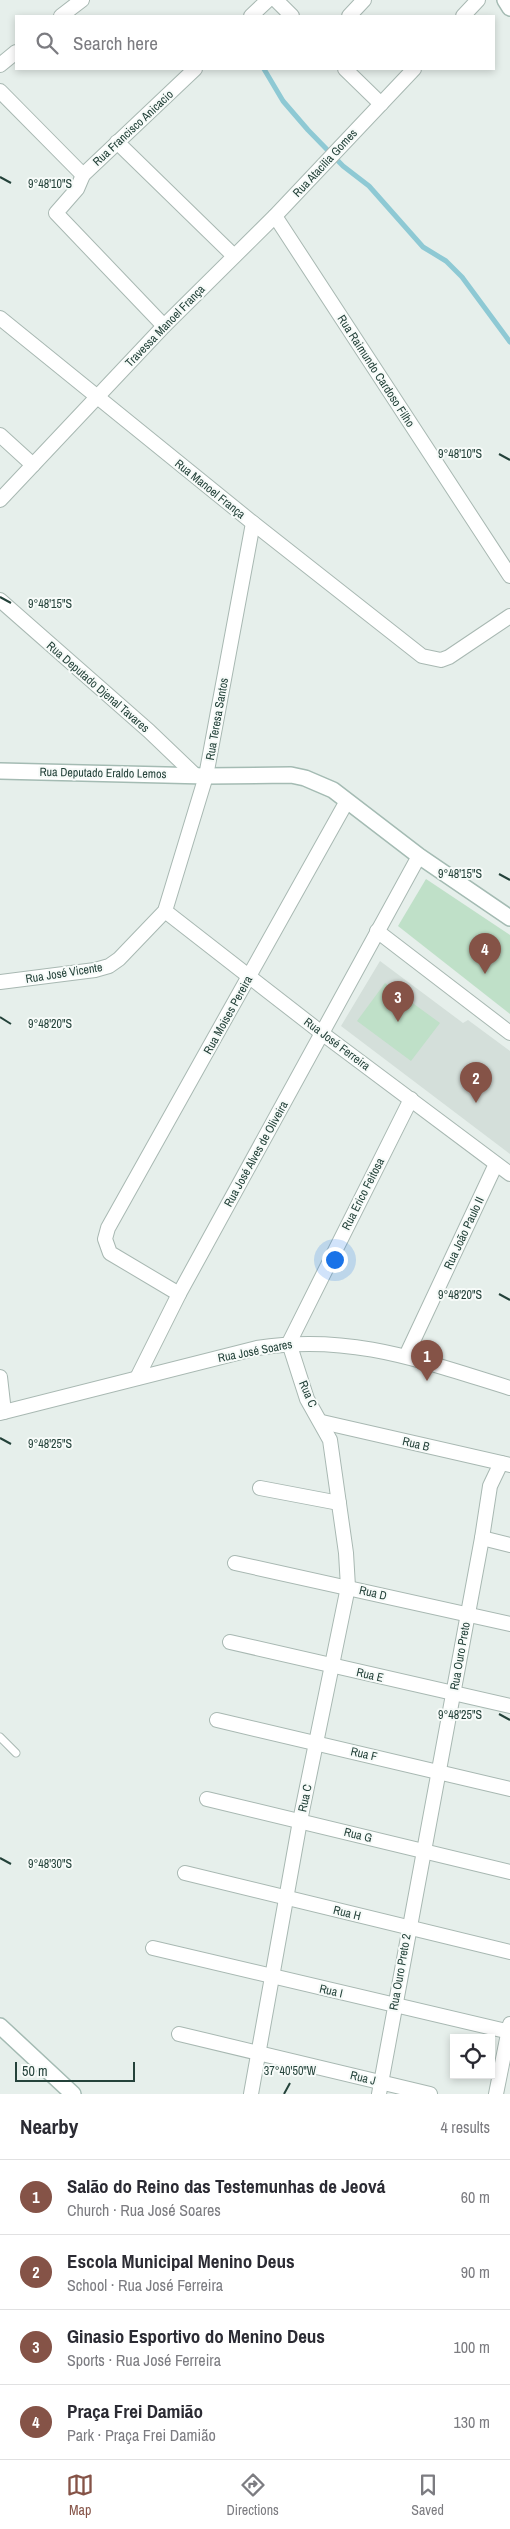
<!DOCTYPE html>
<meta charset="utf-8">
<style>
:root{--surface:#fff;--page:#f7f7f7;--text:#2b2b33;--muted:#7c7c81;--line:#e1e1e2;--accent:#855347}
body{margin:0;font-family:"Archivo Narrow",sans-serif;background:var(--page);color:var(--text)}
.controls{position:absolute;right:15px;bottom:15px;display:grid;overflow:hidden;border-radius:0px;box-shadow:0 2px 8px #0003}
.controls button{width:45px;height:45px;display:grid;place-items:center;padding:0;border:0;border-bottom:1px solid var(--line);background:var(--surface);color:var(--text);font:25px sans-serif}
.scale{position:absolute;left:15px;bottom:12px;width:120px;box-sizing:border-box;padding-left:5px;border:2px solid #24423a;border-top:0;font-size:14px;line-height:18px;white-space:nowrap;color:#24423a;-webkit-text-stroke:4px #f7fbf9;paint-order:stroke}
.you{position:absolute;left:334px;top:1259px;width:18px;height:18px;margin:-12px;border:4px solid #fff;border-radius:50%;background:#1a73e8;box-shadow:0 0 0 8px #1a73e833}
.badge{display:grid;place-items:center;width:32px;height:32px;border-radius:50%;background:var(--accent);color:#fff;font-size:16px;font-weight:700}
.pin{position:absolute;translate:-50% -41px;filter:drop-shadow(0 1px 2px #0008)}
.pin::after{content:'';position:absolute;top:26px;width:18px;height:15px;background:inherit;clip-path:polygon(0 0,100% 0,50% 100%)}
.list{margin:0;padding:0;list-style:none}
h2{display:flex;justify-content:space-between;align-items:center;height:65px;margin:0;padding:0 20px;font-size:21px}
h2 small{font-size:16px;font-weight:400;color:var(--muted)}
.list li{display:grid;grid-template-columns:32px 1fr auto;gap:15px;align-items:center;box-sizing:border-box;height:75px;padding:0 20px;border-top:1px solid var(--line)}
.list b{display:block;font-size:19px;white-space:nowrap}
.list p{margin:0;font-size:16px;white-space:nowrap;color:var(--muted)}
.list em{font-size:16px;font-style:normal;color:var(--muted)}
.icon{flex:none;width:28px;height:28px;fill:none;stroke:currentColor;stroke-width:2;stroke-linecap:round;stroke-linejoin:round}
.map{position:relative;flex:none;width:510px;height:2094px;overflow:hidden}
.search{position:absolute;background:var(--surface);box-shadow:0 2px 8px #0003;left:15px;right:15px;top:15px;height:55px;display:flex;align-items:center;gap:12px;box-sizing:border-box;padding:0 18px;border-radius:0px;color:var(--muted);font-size:19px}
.sheet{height:365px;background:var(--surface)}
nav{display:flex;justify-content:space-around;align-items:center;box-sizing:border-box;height:70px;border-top:1px solid var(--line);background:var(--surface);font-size:14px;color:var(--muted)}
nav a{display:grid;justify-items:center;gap:2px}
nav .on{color:var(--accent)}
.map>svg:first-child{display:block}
</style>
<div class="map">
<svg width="510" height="2094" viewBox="0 0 510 2094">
<rect width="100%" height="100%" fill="#e6efeb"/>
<path fill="#d4dfda" d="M 380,961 L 463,1023 L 468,1020 L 510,1051 L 510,1154 L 341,1026 Z"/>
<g fill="#bfe0c8">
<path d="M 426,879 L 510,935 L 510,1014 L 398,926 Z"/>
<path d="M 385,983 L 440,1023 L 411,1061 L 357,1021 Z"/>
</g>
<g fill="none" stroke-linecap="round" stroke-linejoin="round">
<path stroke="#8ec9d4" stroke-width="5" d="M 264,69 L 283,101 L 308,130 L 343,166 L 369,186 L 423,247 L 446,261 L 462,277 L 510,342"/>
<defs>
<path id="lane" d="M 0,1737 L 16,1753"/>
<g id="street">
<path d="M 276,0 L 292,16"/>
<path d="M 61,16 L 82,0"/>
<path d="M 251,16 L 268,0"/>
<path d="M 349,16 L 364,0"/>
<path d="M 463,16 L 478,0"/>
<path d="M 0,65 L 16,52"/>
<path d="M 345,69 L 381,104"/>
<path d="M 0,91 L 83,175"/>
<path d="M 117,142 L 234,256"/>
<path d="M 275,216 L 510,576"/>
<path d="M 0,318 L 253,523 L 422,656 L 441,660 L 449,657 L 510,616"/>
<path d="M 164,326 L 56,213 L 77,189 L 83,175 L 195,69"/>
<path d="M 0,435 L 33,465"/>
<path d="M 0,500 L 164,326 L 275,216 L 414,69"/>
<path d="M 0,600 L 149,731 L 195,775"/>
<path d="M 165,911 L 323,1034 L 510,1174"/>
<path d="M 377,931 L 510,1033"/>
<path d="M 0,982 L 95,970 L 109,966 L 119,959 L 165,911 L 206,776 L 253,523"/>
<path d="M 179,1294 L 110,1253 L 105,1239 L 108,1228 L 347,801"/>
<path d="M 406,1356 L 496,1164"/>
<path d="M 0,1377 L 4,1412"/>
<path d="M 137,1378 L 179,1294 L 419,856"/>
<path d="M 0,1413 L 257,1348 C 351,1333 422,1361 510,1388"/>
<path d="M 322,1422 L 510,1465"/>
<path d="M 260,1488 L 339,1503"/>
<path d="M 482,1538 L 510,1545"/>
<path d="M 235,1563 L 510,1624"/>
<path d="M 230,1642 L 510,1706"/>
<path d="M 217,1720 L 510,1789"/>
<path d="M 207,1799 L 510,1872"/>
<path d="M 185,1873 L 510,1952"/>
<path d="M 153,1948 L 510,2032"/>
<path d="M 179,2034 L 430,2094"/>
<path d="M 251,2094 L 300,1821 L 348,1587 L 346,1553 L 330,1440 L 307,1399 L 289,1343 L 411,1099"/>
<path d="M 379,2094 L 482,1538 L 490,1486 L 501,1463"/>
<path d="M 496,2094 L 510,2024"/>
</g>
<g id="secondary">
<path d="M 505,0 L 510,8"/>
<path d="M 0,771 L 206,776 L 291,775 L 305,778 L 333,790 L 419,856 L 510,918"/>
<path d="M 0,2026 L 73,2094"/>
</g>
</defs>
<use href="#lane" stroke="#a8b8b2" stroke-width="9"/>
<use href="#street" stroke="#a8b8b2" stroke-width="16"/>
<use href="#secondary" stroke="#a4bbb3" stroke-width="18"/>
<use href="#lane" stroke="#fff" stroke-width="7"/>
<use href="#street" stroke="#fff" stroke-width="14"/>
<use href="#secondary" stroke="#fff" stroke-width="15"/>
</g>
<path fill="none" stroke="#24423a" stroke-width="2" d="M 0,177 L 11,183M 499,454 L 510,460M 0,597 L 11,603M 499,874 L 510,880M 0,1017 L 11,1024M 499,1294 L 510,1300M 0,1438 L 11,1444M 499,1714 L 510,1720M 0,1858 L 11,1864M 284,2094 L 290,2083"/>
<g text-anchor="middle" stroke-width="4" stroke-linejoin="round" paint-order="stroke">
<g font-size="12" fill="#24423a" stroke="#f7fbf9">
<text transform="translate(133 128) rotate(-43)" y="4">Rua Francisco Anicacio</text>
<text transform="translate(325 163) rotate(-47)" y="4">Rua Atacilia Gomes</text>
<text transform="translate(165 326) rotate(-46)" y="4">Travessa Manoel França</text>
<text transform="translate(376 371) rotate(57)" y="4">Rua Raimundo Cardoso Filho</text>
<text transform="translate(210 489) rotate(39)" y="4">Rua Manoel França</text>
<text transform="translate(98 687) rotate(41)" y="4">Rua Deputado Djenal Tavares</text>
<text transform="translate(217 719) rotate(-80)" y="4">Rua Teresa Santos</text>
<text transform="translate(103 773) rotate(1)" y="4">Rua Deputado Eraldo Lemos</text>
<text transform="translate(64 973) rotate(-9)" y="4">Rua José Vicente</text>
<text transform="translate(228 1015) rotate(-61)" y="4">Rua Moises Pereira</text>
<text transform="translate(337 1044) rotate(37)" y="4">Rua José Ferreira</text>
<text transform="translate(256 1154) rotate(-61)" y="4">Rua José Alves de Oliveira</text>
<text transform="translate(363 1194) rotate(-63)" y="4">Rua Erico Feitosa</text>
<text transform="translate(464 1233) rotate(-65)" y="4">Rua João Paulo II</text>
<text transform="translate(255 1351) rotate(-11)" y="4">Rua José Soares</text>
<text transform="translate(308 1394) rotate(67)" y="4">Rua C</text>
<text transform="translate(416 1444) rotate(13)" y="4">Rua B</text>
<text transform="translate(373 1593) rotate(13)" y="4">Rua D</text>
<text transform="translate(460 1656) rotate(-80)" y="4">Rua Ouro Preto</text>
<text transform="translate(370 1675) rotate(13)" y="4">Rua E</text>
<text transform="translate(364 1754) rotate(13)" y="4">Rua F</text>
<text transform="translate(305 1798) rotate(-78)" y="4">Rua C</text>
<text transform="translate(358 1835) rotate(14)" y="4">Rua G</text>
<text transform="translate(347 1913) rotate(14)" y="4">Rua H</text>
<text transform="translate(400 1972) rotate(-80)" y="4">Rua Ouro Preto 2</text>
<text transform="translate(331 1991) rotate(13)" y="4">Rua I</text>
<text transform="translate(363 2078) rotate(14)" y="4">Rua J</text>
</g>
</g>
<g font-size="12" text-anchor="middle" fill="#24423a" stroke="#f7fbf9" stroke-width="4" stroke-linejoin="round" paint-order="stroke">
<text x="50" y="188">9°48'10"S</text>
<text x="460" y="458">9°48'10"S</text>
<text x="50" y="608">9°48'15"S</text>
<text x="460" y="878">9°48'15"S</text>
<text x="50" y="1028">9°48'20"S</text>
<text x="460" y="1299">9°48'20"S</text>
<text x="50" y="1448">9°48'25"S</text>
<text x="460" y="1719">9°48'25"S</text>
<text x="50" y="1868">9°48'30"S</text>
<text x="290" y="2075">37°40'50"W</text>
</g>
</svg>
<div class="controls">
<button><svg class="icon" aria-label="locate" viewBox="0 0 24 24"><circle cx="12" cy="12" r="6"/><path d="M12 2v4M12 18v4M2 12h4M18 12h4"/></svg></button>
</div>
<div class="scale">50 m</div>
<div class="you"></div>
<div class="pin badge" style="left:427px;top:1381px">1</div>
<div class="pin badge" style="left:476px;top:1103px">2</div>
<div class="pin badge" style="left:398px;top:1022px">3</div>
<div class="pin badge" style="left:485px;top:974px">4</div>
<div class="search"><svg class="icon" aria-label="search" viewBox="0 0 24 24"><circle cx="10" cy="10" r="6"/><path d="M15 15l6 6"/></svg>Search here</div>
</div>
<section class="sheet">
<h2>Nearby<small>4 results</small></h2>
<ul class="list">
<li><span class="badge">1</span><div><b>Salão do Reino das Testemunhas de Jeová</b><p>Church · Rua José Soares</p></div><em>60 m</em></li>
<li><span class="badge">2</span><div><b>Escola Municipal Menino Deus</b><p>School · Rua José Ferreira</p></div><em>90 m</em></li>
<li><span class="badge">3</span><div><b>Ginasio Esportivo do Menino Deus</b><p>Sports · Rua José Ferreira</p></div><em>100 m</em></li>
<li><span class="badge">4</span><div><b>Praça Frei Damião</b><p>Park · Praça Frei Damião</p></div><em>130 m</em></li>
</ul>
</section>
<nav>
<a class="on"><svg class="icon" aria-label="map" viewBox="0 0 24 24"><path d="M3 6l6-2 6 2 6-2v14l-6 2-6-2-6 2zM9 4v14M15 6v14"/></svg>Map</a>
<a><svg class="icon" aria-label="directions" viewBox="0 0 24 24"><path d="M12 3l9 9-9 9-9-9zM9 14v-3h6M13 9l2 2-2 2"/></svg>Directions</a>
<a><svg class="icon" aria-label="saved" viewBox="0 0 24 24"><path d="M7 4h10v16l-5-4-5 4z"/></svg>Saved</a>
</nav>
